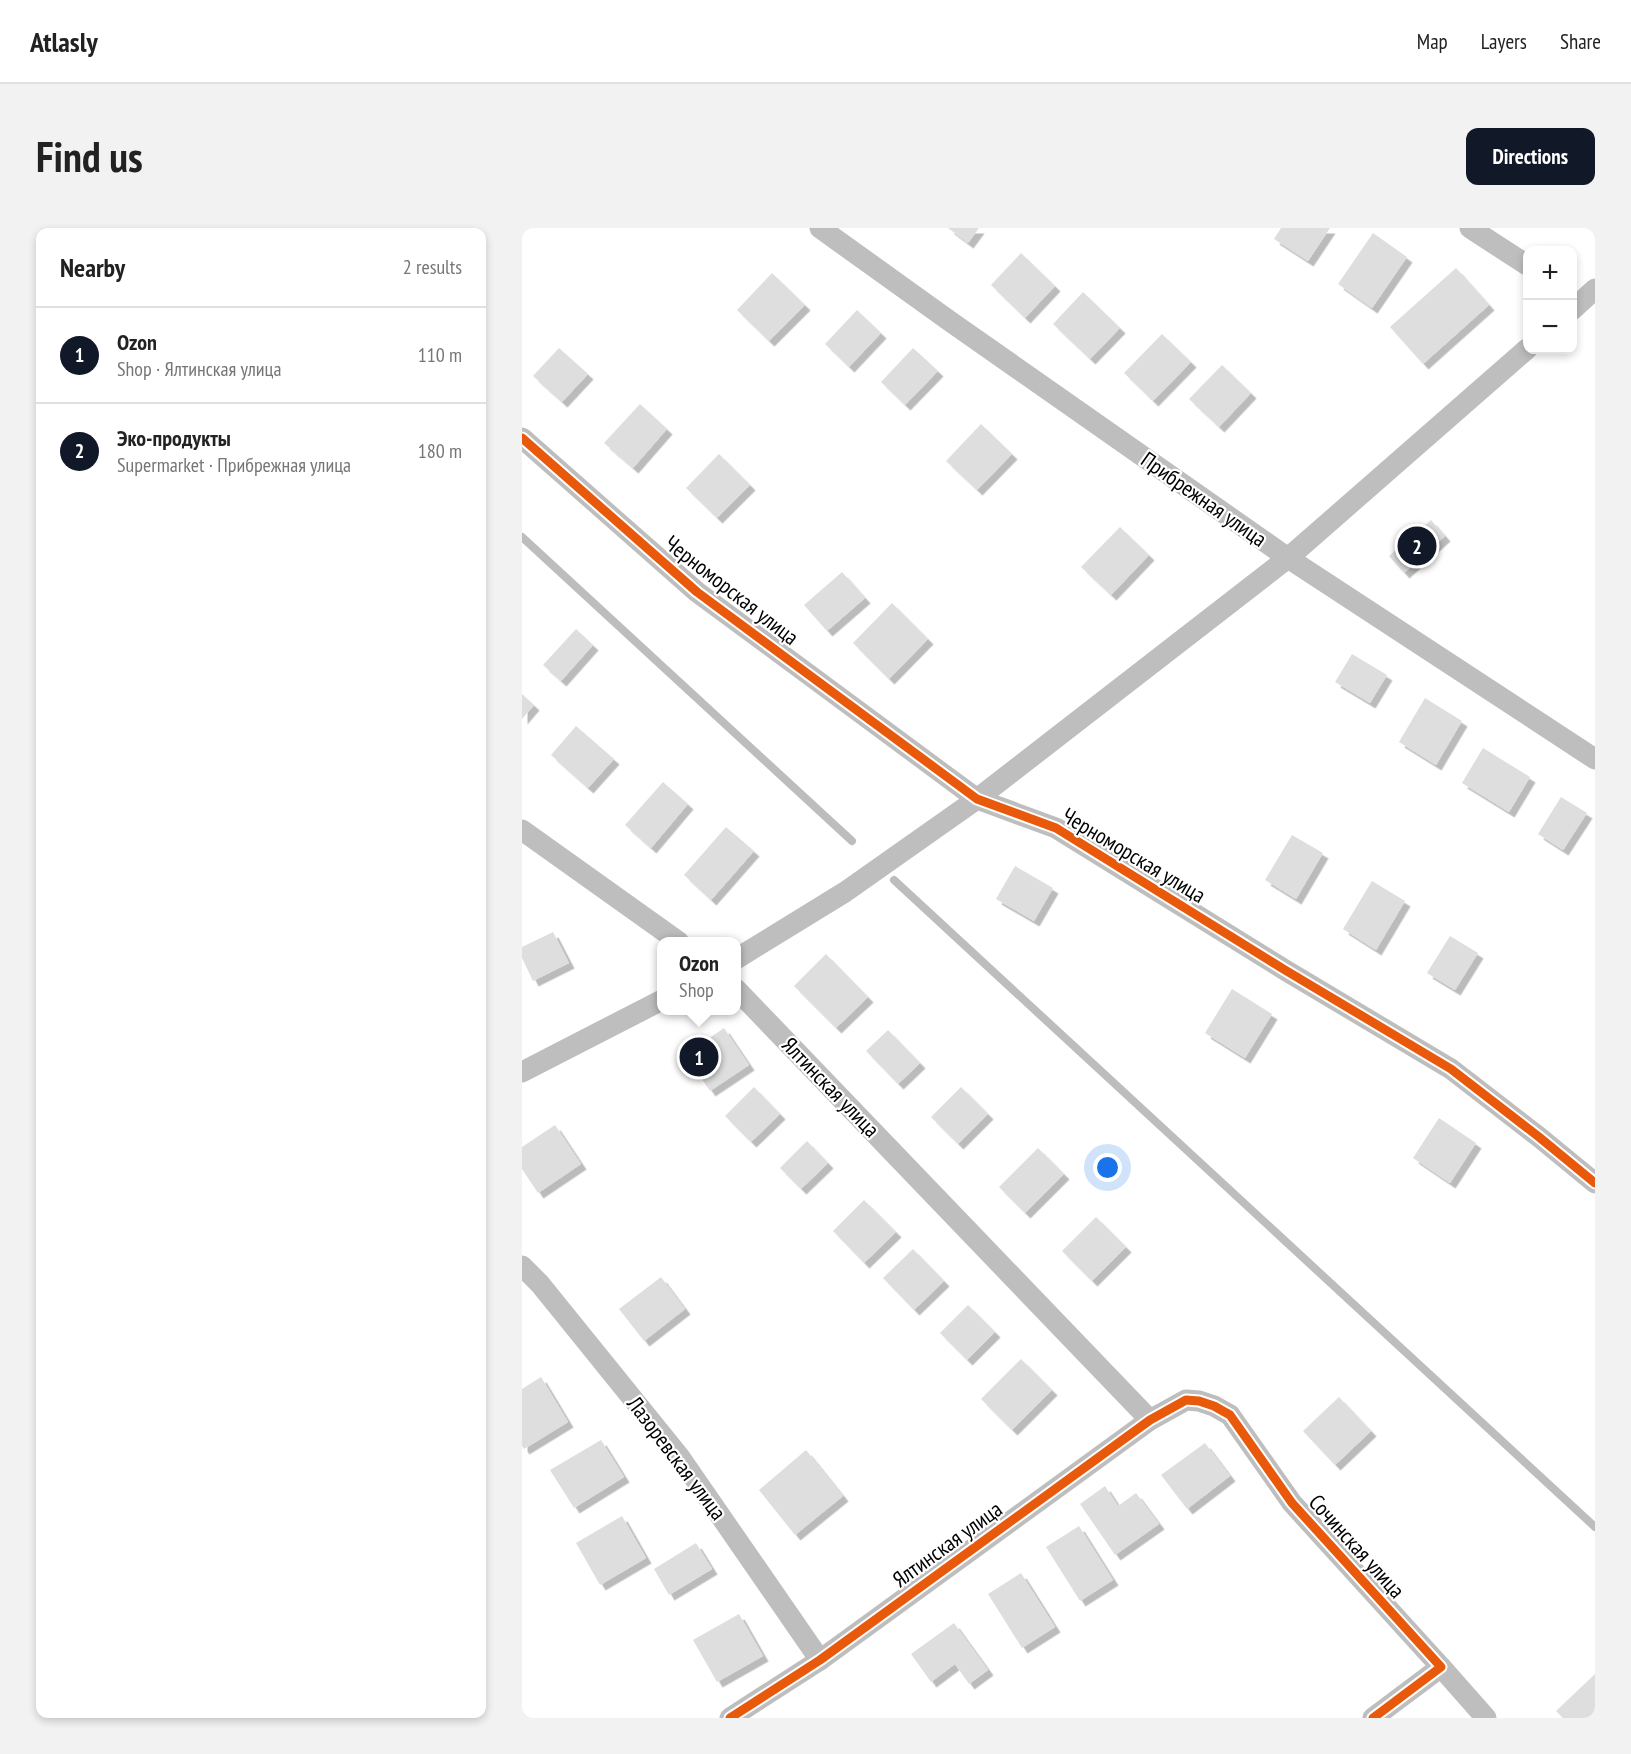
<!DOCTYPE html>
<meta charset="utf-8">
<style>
:root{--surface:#fff;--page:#f2f2f2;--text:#222;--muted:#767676;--line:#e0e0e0;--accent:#111827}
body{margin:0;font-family:"PT Sans Narrow",sans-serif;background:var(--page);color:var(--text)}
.controls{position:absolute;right:18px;top:18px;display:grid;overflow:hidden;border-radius:12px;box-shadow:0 3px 9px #0003}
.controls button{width:54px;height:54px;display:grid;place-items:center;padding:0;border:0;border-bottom:2px solid var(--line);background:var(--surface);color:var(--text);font:30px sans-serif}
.you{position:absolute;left:586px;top:940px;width:21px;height:21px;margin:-15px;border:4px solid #fff;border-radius:50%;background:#1a73e8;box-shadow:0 0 0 9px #1a73e833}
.badge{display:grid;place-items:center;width:39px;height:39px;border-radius:50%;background:var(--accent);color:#fff;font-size:20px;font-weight:700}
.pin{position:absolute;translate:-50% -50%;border:3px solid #fff;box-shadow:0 2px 6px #0006}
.popup{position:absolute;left:135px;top:709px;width:84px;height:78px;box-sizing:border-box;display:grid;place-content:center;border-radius:12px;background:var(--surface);filter:drop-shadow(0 2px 4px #0005);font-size:20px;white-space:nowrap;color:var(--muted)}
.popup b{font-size:22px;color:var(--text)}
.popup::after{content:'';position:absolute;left:50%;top:100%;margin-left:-12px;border:12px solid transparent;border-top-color:var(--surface)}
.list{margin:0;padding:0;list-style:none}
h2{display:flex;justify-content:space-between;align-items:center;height:78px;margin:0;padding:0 24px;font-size:26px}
h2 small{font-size:20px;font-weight:400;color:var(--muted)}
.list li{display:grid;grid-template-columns:39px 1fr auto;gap:18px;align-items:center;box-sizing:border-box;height:96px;padding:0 24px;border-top:2px solid var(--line)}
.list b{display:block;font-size:22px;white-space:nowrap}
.list p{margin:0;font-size:20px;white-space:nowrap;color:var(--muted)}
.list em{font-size:20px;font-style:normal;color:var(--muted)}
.map{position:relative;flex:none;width:1073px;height:1490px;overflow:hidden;border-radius:12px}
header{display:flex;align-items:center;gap:36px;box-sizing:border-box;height:84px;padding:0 30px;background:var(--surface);border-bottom:2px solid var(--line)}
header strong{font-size:28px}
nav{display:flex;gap:33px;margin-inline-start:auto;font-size:21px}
.intro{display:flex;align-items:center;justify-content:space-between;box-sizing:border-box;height:144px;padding:0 36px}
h1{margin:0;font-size:42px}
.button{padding:15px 27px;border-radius:12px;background:var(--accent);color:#fff;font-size:21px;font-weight:700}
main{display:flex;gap:36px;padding:0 36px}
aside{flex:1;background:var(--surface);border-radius:12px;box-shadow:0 3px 9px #0003}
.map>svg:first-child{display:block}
</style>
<header>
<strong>Atlasly</strong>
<nav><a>Map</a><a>Layers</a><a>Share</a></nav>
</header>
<div class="intro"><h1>Find us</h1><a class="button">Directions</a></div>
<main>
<aside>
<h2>Nearby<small>2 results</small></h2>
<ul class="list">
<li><span class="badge">1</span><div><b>Ozon</b><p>Shop · Ялтинская улица</p></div><em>110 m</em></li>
<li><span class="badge">2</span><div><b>Эко-продукты</b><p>Supermarket · Прибрежная улица</p></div><em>180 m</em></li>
</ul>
</aside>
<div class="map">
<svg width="1073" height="1490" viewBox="0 0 1073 1490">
<defs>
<filter id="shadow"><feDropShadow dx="5.5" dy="5.5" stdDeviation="0" flood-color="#0004"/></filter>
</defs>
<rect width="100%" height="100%" fill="#fff"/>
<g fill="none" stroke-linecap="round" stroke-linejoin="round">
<g stroke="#bdbdbd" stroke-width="8">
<path d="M 0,309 L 330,613"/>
<path d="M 372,652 L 1073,1299"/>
</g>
</g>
<g fill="#dedede" filter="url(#shadow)">
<path d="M 426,0 L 457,0 L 446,15 Z"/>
<path d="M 759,0 L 808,0 L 786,33 L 752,11 Z"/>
<path d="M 851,5 L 885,29 L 850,80 L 816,56 Z"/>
<path d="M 499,25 L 533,58 L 503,90 L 469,57 Z"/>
<path d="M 934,40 L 967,77 L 901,136 L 868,99 Z"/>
<path d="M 250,45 L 283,77 L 247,113 L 215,82 Z"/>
<path d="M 561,64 L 598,100 L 568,131 L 531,96 Z"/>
<path d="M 335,82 L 359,105 L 327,139 L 303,116 Z"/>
<path d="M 640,106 L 669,134 L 631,173 L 602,145 Z"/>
<path d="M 37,120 L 66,146 L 40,174 L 11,148 Z"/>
<path d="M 391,120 L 416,143 L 383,177 L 359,154 Z"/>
<path d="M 700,137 L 729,165 L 697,199 L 667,171 Z"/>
<path d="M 118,176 L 145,201 L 111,240 L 82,215 Z"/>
<path d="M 459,196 L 490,226 L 455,262 L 424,233 Z"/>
<path d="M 197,226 L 228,257 L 195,290 L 164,260 Z"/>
<path d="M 909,292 L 923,308 L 882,345 L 867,328 Z"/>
<path d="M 598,299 L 627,327 L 589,367 L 559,339 Z"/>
<path d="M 320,344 L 343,370 L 305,403 L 282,377 Z"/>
<path d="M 370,375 L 406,411 L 367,451 L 331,415 Z"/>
<path d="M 54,401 L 71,417 L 39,453 L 21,437 Z"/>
<path d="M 830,426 L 865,447 L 848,475 L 813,454 Z"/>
<path d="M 0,466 L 12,477 L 0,491 Z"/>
<path d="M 903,470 L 940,493 L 914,537 L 877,514 Z"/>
<path d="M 54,498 L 92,531 L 66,560 L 29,527 Z"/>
<path d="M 961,520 L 1008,549 L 987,584 L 940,555 Z"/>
<path d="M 141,554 L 166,576 L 129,620 L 103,597 Z"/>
<path d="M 1039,569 L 1065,585 L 1041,622 L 1016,606 Z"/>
<path d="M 204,599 L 232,623 L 189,672 L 162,647 Z"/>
<path d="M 770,607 L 801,625 L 774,671 L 743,652 Z"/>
<path d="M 493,638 L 531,660 L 512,693 L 474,671 Z"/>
<path d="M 850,653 L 883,673 L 854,722 L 821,701 Z"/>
<path d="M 31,704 L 47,735 L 11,753 L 0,730 L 0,719 Z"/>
<path d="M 928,708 L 956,725 L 933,762 L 905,745 Z"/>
<path d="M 304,726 L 346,769 L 314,800 L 272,758 Z"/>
<path d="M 710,761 L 750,786 L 723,830 L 683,805 Z"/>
<path d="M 202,800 L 227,837 L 188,863 L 163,827 Z"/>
<path d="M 366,802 L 398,835 L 376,856 L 344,823 Z"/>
<path d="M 232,859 L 258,886 L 229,914 L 203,888 Z"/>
<path d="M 439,859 L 466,886 L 436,916 L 409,889 Z"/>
<path d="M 917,890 L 954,915 L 928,955 L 891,930 Z"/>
<path d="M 33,897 L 59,936 L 16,965 L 0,941 L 0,919 Z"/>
<path d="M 285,913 L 306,935 L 279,961 L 258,940 Z"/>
<path d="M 516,920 L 542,946 L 503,985 L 477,959 Z"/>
<path d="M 342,972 L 374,1004 L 342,1035 L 311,1003 Z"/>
<path d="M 574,989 L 604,1019 L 570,1053 L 540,1023 Z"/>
<path d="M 391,1021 L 422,1053 L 392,1082 L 361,1050 Z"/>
<path d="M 139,1049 L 163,1081 L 122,1113 L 97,1081 Z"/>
<path d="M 446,1077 L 473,1104 L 445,1132 L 418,1105 Z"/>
<path d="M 499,1131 L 530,1162 L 490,1202 L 459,1171 Z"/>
<path d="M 19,1149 L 46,1194 L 2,1221 L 0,1218 L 0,1161 Z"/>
<path d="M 817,1169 L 849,1203 L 813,1237 L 781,1203 Z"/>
<path d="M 79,1212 L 102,1249 L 52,1280 L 28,1242 Z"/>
<path d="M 683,1215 L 708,1248 L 665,1281 L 639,1247 Z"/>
<path d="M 284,1222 L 321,1268 L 273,1307 L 237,1262 Z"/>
<path d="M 583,1258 L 596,1278 L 614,1265 L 637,1296 L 593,1327 L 558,1276 Z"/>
<path d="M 100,1288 L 124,1330 L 78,1357 L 54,1315 Z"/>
<path d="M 557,1298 L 591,1352 L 558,1373 L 524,1319 Z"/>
<path d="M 174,1315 L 190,1341 L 147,1367 L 132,1341 Z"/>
<path d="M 499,1345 L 533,1399 L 500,1420 L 466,1366 Z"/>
<path d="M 217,1386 L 241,1428 L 195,1454 L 171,1412 Z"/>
<path d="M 432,1395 L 466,1442 L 447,1456 L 433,1436 L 409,1454 L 389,1426 Z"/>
<path d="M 1073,1446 L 1073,1490 L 1041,1490 L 1034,1483 Z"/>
</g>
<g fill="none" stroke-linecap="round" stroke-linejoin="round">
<g stroke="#bebebe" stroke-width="21">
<path d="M 298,0 L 429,94 L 766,330 L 1073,531"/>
<path d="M 948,0 L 1005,37"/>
<path d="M 1050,82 L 1073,61"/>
<path d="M 0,210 L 175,364 L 455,571 L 534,600 L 763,742 L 929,841 L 1017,909 L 1073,955"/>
<path d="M 0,602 L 157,714"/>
<path d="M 214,731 L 323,664 L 455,571 L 766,330 L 1005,121"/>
<path d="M 214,761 L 628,1192"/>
<path d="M 0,844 L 140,772"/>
<path d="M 0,1038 L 18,1056 L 157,1228 L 298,1432"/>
<path d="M 919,1439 L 964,1490"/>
<path d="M 208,1490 L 298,1432 L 628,1192 L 664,1172 L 677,1173 L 692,1178 L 708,1187 L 770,1275 L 919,1439 L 851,1490"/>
</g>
<defs>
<g id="cycleway">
<path d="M 0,210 L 175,364 L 455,571 L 534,600 L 763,742 L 929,841 L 1017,909 L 1073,955"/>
<path d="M 208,1490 L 298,1432 L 628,1192 L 664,1172 L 677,1173 L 692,1178 L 708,1187 L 770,1275 L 919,1439 L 851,1490"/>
</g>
</defs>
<use href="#cycleway" stroke="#fff" stroke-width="13"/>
<use href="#cycleway" stroke="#e8590c" stroke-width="9"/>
</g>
<g text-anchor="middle" stroke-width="4.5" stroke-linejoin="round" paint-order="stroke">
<g font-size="22" fill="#000" stroke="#fff">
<text transform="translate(682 271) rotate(35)" y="8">Прибрежная улица</text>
<text transform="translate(210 362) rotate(38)" y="8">Черноморская улица</text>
<text transform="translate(612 627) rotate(31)" y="8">Черноморская улица</text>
<text transform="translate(309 859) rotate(46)" y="8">Ялтинская улица</text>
<text transform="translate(155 1230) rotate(53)" y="8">Лазоревская улица</text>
<text transform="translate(425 1316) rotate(-36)" y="8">Ялтинская улица</text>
<text transform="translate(835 1318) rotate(48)" y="8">Сочинская улица</text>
</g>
</g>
</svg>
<div class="controls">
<button>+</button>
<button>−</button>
</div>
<div class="you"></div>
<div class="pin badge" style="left:177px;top:829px">1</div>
<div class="popup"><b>Ozon</b>Shop</div>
<div class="pin badge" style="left:895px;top:318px">2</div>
</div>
</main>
